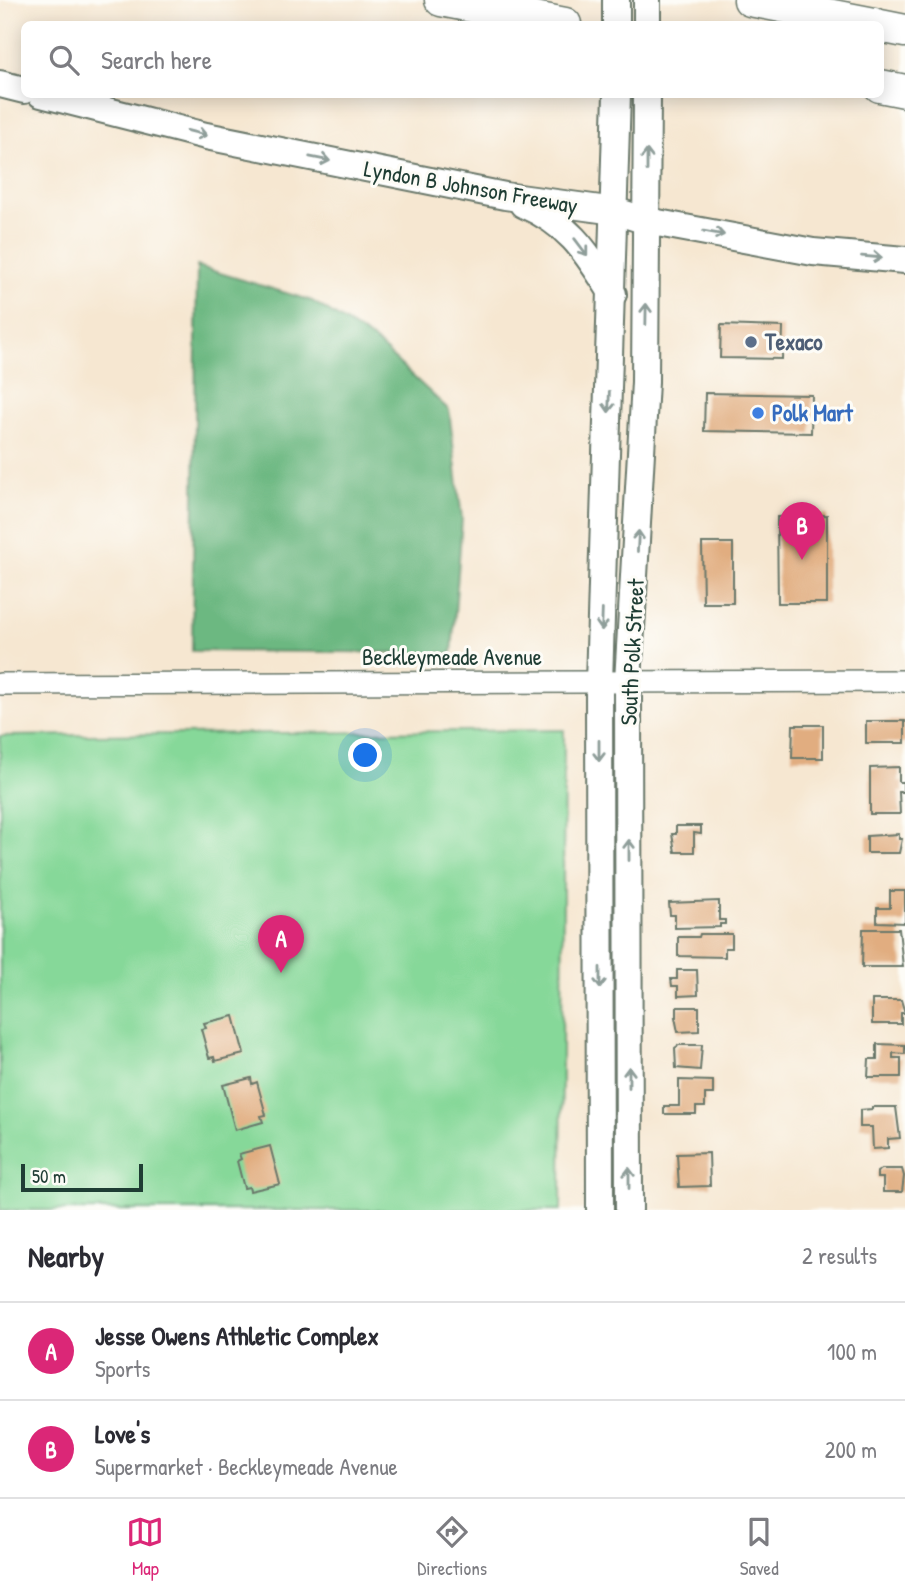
<!DOCTYPE html>
<meta charset="utf-8">
<style>
:root{--surface:#fff;--page:#f2f2f3;--text:#2b2b33;--muted:#7c7c81;--line:#e1e1e2;--accent:#db2777}
body{margin:0;font-family:"Patrick Hand",sans-serif;background:var(--page);color:var(--text)}
.scale{position:absolute;left:21px;bottom:18px;width:122px;box-sizing:border-box;padding-left:7px;border:4px solid #1f3d34;border-top:0;font-size:19px;line-height:24px;white-space:nowrap;color:#1f3d34;-webkit-text-stroke:5px #fdfcf7;paint-order:stroke}
.you{position:absolute;left:366px;top:756px;width:24px;height:24px;margin:-18px;border:5px solid #fff;border-radius:50%;background:#1a73e8;box-shadow:0 0 0 10px #1a73e833}
.badge{display:grid;place-items:center;width:46px;height:46px;border-radius:50%;background:var(--accent);color:#fff;font-size:23px;font-weight:700}
.pin{position:absolute;translate:-50% -58px;filter:drop-shadow(0 2px 4px #0008)}
.pin::after{content:'';position:absolute;top:37px;width:24px;height:21px;background:inherit;clip-path:polygon(0 0,100% 0,50% 100%)}
.list{margin:0;padding:0;list-style:none}
h2{display:flex;justify-content:space-between;align-items:center;height:91px;margin:0;padding:0 28px;font-size:30px}
h2 small{font-size:23px;font-weight:400;color:var(--muted)}
.list li{display:grid;grid-template-columns:46px 1fr auto;gap:21px;align-items:center;box-sizing:border-box;height:98px;padding:0 28px;border-top:2px solid var(--line)}
.list b{display:block;font-size:26px;white-space:nowrap}
.list p{margin:0;font-size:23px;white-space:nowrap;color:var(--muted)}
.list em{font-size:23px;font-style:normal;color:var(--muted)}
.icon{flex:none;width:38px;height:38px;fill:none;stroke:currentColor;stroke-width:2;stroke-linecap:round;stroke-linejoin:round}
.map{position:relative;flex:none;width:905px;height:1210px;overflow:hidden}
.search{position:absolute;background:var(--surface);box-shadow:0 4px 18px #0003;left:21px;right:21px;top:21px;height:77px;display:flex;align-items:center;gap:18px;box-sizing:border-box;padding:0 24px;border-radius:10px;color:var(--muted);font-size:26px}
.sheet{height:287px;background:var(--surface)}
nav{display:flex;justify-content:space-around;align-items:center;box-sizing:border-box;height:98px;border-top:2px solid var(--line);background:var(--surface);font-size:19px;color:var(--muted)}
nav a{display:grid;justify-items:center;gap:4px}
nav .on{color:var(--accent)}
.map>svg:first-child{display:block}
</style>
<div class="map">
<svg width="905" height="1210" viewBox="0 0 905 1210">
<rect width="100%" height="100%" fill="#fdfcf7"/>
<filter id="ink" filterUnits="userSpaceOnUse"><feTurbulence type="fractalNoise" baseFrequency=".0143" numOctaves="2"/><feDisplacementMap in="SourceGraphic" scale="14" xChannelSelector="R" yChannelSelector="G"/><feConvolveMatrix kernelMatrix="1 2 1 2 8 2 1 2 1" color-interpolation-filters="sRGB"/></filter>
<filter id="wash" filterUnits="userSpaceOnUse"><feTurbulence type="fractalNoise" baseFrequency=".00686" numOctaves="4" result="noise"/><feDisplacementMap in="SourceGraphic" scale="28" xChannelSelector="R" yChannelSelector="G"/><feGaussianBlur stdDeviation="1.57" result="paint"/><feColorMatrix in="noise" values="0 0 0 0 0 0 0 0 0 0 0 0 0 0 0 0 0 1.4 0 .05"/><feComposite in="paint" operator="in"/></filter>
<g filter="url(#wash)">
<rect width="100%" height="100%" fill="#f6e7d1"/>
<path fill="#86d899" stroke="#528a66" stroke-width="2" d="M 564,730 L 561,1210 L 0,1210 L 0,736 Z"/>
<path fill="#6cb881" stroke="#467a5a" stroke-width="2" d="M 197,266 L 312,301 L 374,340 L 449,410 L 462,519 L 452,653 L 192,651 Z"/>
<g id="blocks">
<g fill="#e1ad80">
<path d="M 721,325 L 783,327 L 782,359 L 720,358 Z"/>
<path d="M 705,393 L 812,395 L 811,433 L 704,431 Z"/>
<path d="M 827,515 L 827,603 L 778,603 L 777,517 Z"/>
<path d="M 702,543 L 733,543 L 733,603 L 703,603 Z"/>
<rect x="866" y="721" width="39" height="22"/>
<path d="M 793,725 L 823,725 L 823,758 L 792,758 Z"/>
<path d="M 899,767 L 899,782 L 903,782 L 903,792 L 899,792 L 900,814 L 870,814 L 870,768 Z"/>
<path d="M 676,826 L 701,826 L 701,834 L 694,833 L 694,852 L 675,852 L 672,834 L 676,834 Z"/>
<path d="M 899,834 L 899,839 L 902,839 L 899,853 L 867,853 L 867,836 Z"/>
<path d="M 890,891 L 905,891 L 905,923 L 877,922 L 877,908 L 890,908 Z"/>
<path d="M 719,901 L 719,920 L 725,920 L 725,924 L 720,924 L 720,927 L 675,928 L 675,915 L 670,915 L 669,903 Z"/>
<path d="M 863,929 L 899,929 L 903,967 L 862,967 Z"/>
<path d="M 700,934 L 732,934 L 732,948 L 725,948 L 725,957 L 678,956 L 678,937 L 699,937 Z"/>
<path d="M 677,970 L 697,970 L 698,995 L 678,996 L 678,986 L 672,986 L 671,979 L 677,979 Z"/>
<path d="M 872,1000 L 901,1000 L 905,1013 L 901,1013 L 901,1024 L 872,1024 Z"/>
<path d="M 677,1007 L 699,1007 L 699,1031 L 678,1032 L 675,1017 L 677,1017 Z"/>
<path d="M 234,1016 L 244,1054 L 215,1061 L 214,1057 L 209,1058 L 201,1029 L 206,1028 L 204,1023 Z"/>
<path d="M 877,1044 L 905,1045 L 905,1054 L 893,1053 L 893,1058 L 901,1058 L 901,1077 L 868,1077 L 869,1059 L 877,1059 Z"/>
<path d="M 679,1045 L 702,1045 L 700,1070 L 676,1068 L 675,1048 Z"/>
<path d="M 251,1078 L 252,1084 L 257,1082 L 266,1115 L 261,1116 L 263,1122 L 235,1130 L 223,1085 Z"/>
<path d="M 679,1080 L 713,1081 L 713,1094 L 705,1094 L 705,1107 L 696,1107 L 696,1114 L 664,1114 L 664,1106 L 679,1106 Z"/>
<path d="M 872,1107 L 896,1107 L 900,1138 L 888,1139 L 888,1148 L 873,1149 L 872,1127 L 860,1127 L 860,1110 L 872,1109 Z"/>
<path d="M 270,1146 L 280,1184 L 250,1191 L 249,1187 L 244,1188 L 237,1161 L 241,1159 L 239,1154 Z"/>
<path d="M 709,1153 L 710,1186 L 679,1187 L 677,1154 Z"/>
<path d="M 882,1169 L 902,1169 L 904,1176 L 902,1192 L 883,1192 L 883,1178 L 877,1178 L 877,1172 Z"/>
</g>
</g>
</g>
<g filter="url(#ink)">
<use href="#blocks" fill-opacity="0" stroke="#6a786b" stroke-width="2"/>
<g fill="none" stroke-linecap="round" stroke-linejoin="round">
<defs>
<path id="minor" d="M 0,684 L 905,681"/>
<g id="major">
<path d="M 616,0 L 616,24"/>
<path d="M 647,0 L 647,24"/>
<path d="M 0,84 L 24,90"/>
<path d="M 41,94 L 206,136 L 505,196 L 615,211 L 647,221 L 813,252 L 905,260"/>
<path d="M 523,204 C 571,225 586,252 613,294"/>
<path d="M 600,1210 L 599,683 L 617,94"/>
<path d="M 629,1210 L 628,682 L 645,382 L 647,94"/>
</g>
<g id="highway">
<path d="M 441,0 L 565,24"/>
<path d="M 750,0 L 874,24"/>
<path d="M 880,26 L 905,31"/>
<path d="M 880,86 L 905,91"/>
</g>
</defs>
<use href="#minor" stroke="#6a786b" stroke-width="24"/>
<use href="#major" stroke="#6a786b" stroke-width="30"/>
<use href="#highway" stroke="#6a786b" stroke-width="35"/>
<use href="#minor" stroke="#fff" stroke-width="21"/>
<use href="#major" stroke="#fff" stroke-width="26"/>
<use href="#highway" stroke="#fff" stroke-width="32"/>
</g>
<defs><path id="oneway-shaft" d="M-6 0H5M1.5-3L5.5 0L1.5 3" fill="none" stroke-width="1.6" stroke-linecap="round" stroke-linejoin="round" transform="scale(1.75)"/></defs>
<g stroke="#8f9e9a">
<use href="#oneway-shaft" transform="translate(197 133) rotate(14)"/>
<use href="#oneway-shaft" transform="translate(320 159) rotate(11)"/>
<use href="#oneway-shaft" transform="translate(647 160) rotate(-90)"/>
<use href="#oneway-shaft" transform="translate(714 233) rotate(10)"/>
<use href="#oneway-shaft" transform="translate(581 247) rotate(53)"/>
<use href="#oneway-shaft" transform="translate(872 257) rotate(5)"/>
<use href="#oneway-shaft" transform="translate(646 314) rotate(-89)"/>
<use href="#oneway-shaft" transform="translate(609 402) rotate(92)"/>
<use href="#oneway-shaft" transform="translate(638 541) rotate(-87)"/>
<use href="#oneway-shaft" transform="translate(602 620) rotate(92)"/>
<use href="#oneway-shaft" transform="translate(599 751) rotate(90)"/>
<use href="#oneway-shaft" transform="translate(629 850) rotate(-90)"/>
<use href="#oneway-shaft" transform="translate(600 978) rotate(90)"/>
<use href="#oneway-shaft" transform="translate(629 1077) rotate(-90)"/>
<use href="#oneway-shaft" transform="translate(629 1178) rotate(-90)"/>
</g>
</g>
<circle fill="#5c6f8a" stroke="#fdfcf7" stroke-width="2.5" cx="751" cy="342" r="7"/>
<circle fill="#3f7fe0" stroke="#fdfcf7" stroke-width="2.5" cx="758" cy="413" r="7"/>
<g text-anchor="middle" stroke-width="6" stroke-linejoin="round" paint-order="stroke">
<g font-size="23" fill="#1f3d34" stroke="#fdfcf7">
<text transform="translate(471 187) rotate(10)" y="8">Lyndon B Johnson Freeway</text>
<text transform="translate(632 652) rotate(-87)" y="8">South Polk Street</text>
<text x="452" y="665">Beckleymeade Avenue</text>
</g>
<g font-size="23" font-weight="bold" fill="#4e5e75" stroke="#fdfcf7" text-anchor="start">
<text x="765" y="350">Texaco</text>
</g>
<g font-size="23" font-weight="bold" fill="#366cbe" stroke="#fdfcf7" text-anchor="start">
<text x="772" y="421">Polk Mart</text>
</g>
</g>
</svg>
<div class="scale">50 m</div>
<div class="you"></div>
<div class="pin badge" style="left:281px;top:973px">A</div>
<div class="pin badge" style="left:802px;top:560px">B</div>
<div class="search"><svg class="icon" aria-label="search" viewBox="0 0 24 24"><circle cx="10" cy="10" r="6"/><path d="M15 15l6 6"/></svg>Search here</div>
</div>
<section class="sheet">
<h2>Nearby<small>2 results</small></h2>
<ul class="list">
<li><span class="badge">A</span><div><b>Jesse Owens Athletic Complex</b><p>Sports</p></div><em>100 m</em></li>
<li><span class="badge">B</span><div><b>Love's</b><p>Supermarket · Beckleymeade Avenue</p></div><em>200 m</em></li>
</ul>
</section>
<nav>
<a class="on"><svg class="icon" aria-label="map" viewBox="0 0 24 24"><path d="M3 6l6-2 6 2 6-2v14l-6 2-6-2-6 2zM9 4v14M15 6v14"/></svg>Map</a>
<a><svg class="icon" aria-label="directions" viewBox="0 0 24 24"><path d="M12 3l9 9-9 9-9-9zM9 14v-3h6M13 9l2 2-2 2"/></svg>Directions</a>
<a><svg class="icon" aria-label="saved" viewBox="0 0 24 24"><path d="M7 4h10v16l-5-4-5 4z"/></svg>Saved</a>
</nav>
